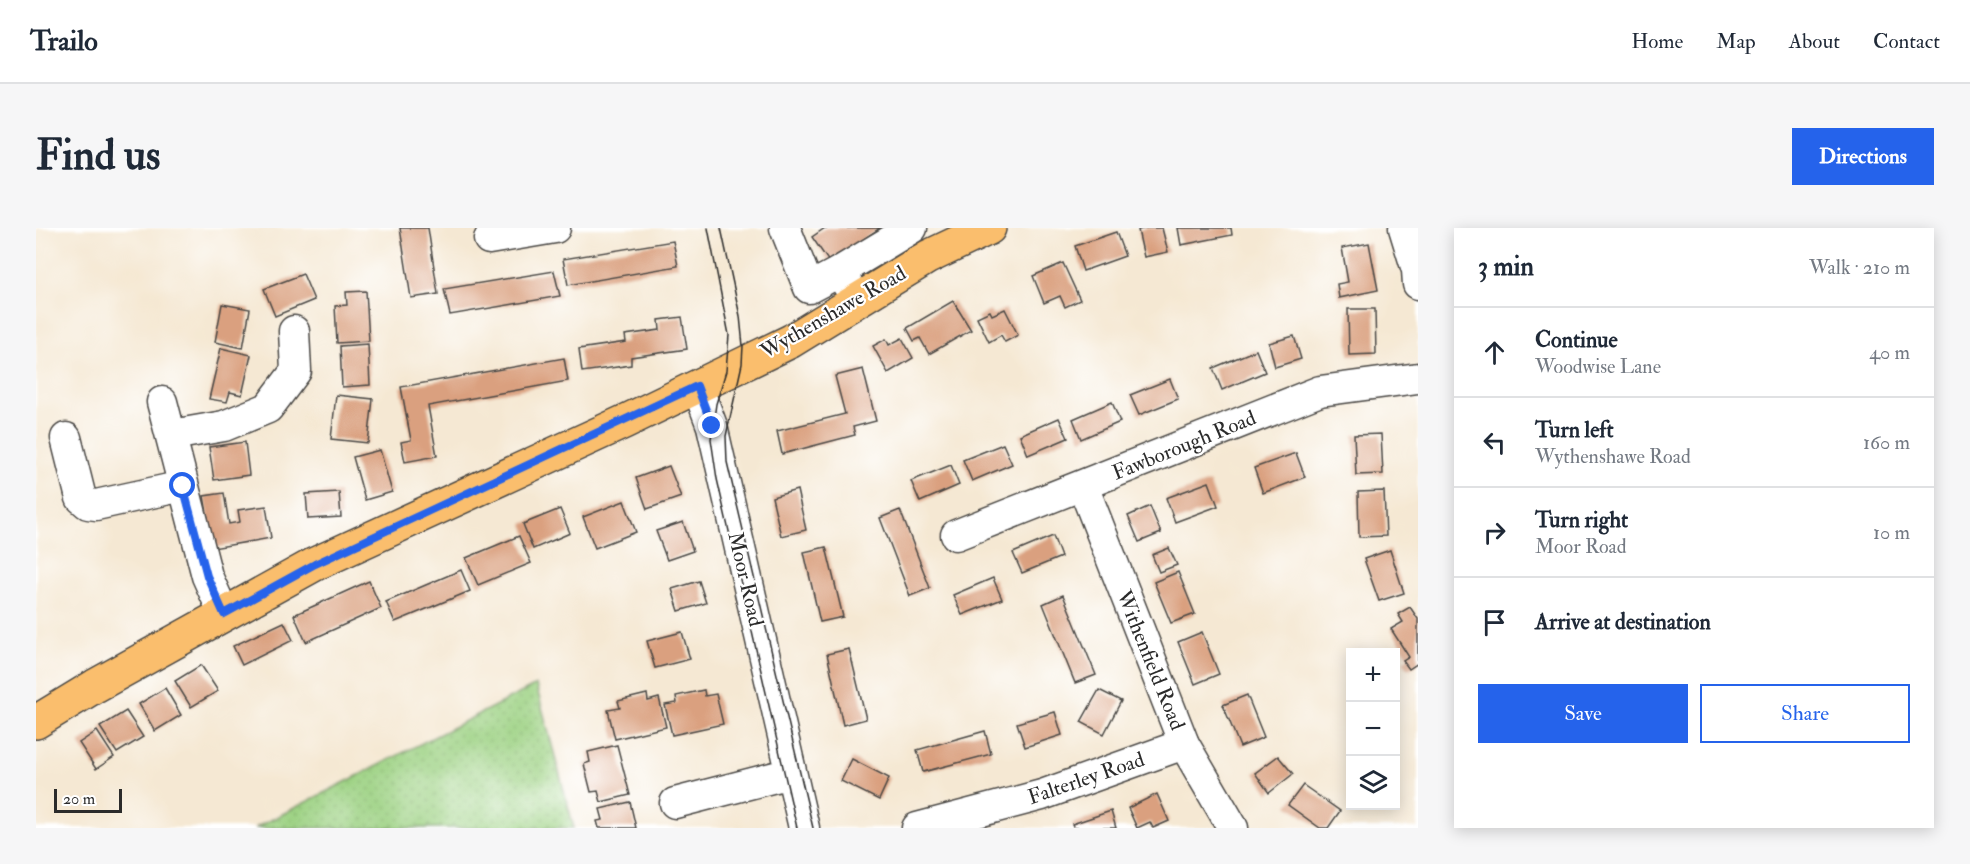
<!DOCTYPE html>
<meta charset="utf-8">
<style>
:root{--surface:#fff;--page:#f6f6f7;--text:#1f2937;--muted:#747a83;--line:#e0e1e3;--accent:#2563eb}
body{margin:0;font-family:"IM FELL Double Pica",serif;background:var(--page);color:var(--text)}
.controls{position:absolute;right:18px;bottom:18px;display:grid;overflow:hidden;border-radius:0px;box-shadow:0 3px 15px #0003}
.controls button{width:54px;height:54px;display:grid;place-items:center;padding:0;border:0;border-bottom:2px solid var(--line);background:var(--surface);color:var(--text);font:30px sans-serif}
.scale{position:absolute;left:18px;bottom:15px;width:68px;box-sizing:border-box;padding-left:6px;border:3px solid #2b2b2b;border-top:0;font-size:16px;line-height:21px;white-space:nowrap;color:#2b2b2b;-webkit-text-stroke:4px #fff;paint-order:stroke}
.stop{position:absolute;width:18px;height:18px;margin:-14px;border:4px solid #2563eb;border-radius:50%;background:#fff}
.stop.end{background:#2563eb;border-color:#fff;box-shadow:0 2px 6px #0008}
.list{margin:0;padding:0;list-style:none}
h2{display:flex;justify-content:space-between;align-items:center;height:78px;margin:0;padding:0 24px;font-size:26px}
h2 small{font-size:20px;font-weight:400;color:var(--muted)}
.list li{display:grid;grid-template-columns:39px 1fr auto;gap:18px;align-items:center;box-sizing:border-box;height:90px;padding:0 24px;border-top:2px solid var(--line)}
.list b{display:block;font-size:22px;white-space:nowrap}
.list p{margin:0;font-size:20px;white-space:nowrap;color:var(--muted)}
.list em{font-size:20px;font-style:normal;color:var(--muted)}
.actions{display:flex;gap:12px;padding:18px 24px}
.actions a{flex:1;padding:14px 0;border:2px solid var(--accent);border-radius:0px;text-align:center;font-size:21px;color:var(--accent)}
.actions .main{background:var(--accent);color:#fff}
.icon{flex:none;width:33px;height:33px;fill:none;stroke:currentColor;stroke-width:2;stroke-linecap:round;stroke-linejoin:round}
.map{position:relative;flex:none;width:1382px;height:600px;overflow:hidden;border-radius:0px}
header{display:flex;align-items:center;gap:36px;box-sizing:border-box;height:84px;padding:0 30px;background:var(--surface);border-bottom:2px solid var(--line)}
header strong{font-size:28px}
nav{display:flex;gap:33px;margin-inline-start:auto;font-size:21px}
.intro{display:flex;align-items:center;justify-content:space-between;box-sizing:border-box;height:144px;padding:0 36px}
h1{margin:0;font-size:42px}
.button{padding:15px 27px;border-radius:0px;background:var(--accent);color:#fff;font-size:21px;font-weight:700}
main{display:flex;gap:36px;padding:0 36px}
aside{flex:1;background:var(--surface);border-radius:0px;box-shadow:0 3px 15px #0003}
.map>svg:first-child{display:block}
</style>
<header>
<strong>Trailo</strong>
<nav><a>Home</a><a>Map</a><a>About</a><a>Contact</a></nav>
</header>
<div class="intro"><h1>Find us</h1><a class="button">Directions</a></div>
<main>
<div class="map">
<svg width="1382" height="600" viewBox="0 0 1382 600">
<defs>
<pattern id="park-dots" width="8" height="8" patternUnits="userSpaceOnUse" patternTransform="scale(1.5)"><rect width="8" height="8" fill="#9dd283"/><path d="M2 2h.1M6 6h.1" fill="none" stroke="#87b471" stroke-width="1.8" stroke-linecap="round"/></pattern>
</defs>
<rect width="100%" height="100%" fill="#fff"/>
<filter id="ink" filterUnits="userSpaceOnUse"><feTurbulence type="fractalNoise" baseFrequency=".0167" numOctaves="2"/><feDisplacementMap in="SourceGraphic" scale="12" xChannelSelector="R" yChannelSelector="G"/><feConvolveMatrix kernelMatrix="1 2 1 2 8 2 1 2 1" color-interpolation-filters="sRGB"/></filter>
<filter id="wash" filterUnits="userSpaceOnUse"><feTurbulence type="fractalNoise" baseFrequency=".008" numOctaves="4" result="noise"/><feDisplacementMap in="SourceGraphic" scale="24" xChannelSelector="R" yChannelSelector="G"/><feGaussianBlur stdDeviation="1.35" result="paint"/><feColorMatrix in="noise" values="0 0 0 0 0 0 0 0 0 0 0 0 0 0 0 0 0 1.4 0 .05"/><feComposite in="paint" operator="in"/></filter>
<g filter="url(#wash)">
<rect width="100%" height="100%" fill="#f5e8d3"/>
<path fill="url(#park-dots)" stroke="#647e57" stroke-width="1.5" d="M 500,457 L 538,600 L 219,600 Z"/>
<g id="blocks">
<g fill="#daa07f">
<path d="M 364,0 L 392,0 L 402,66 L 375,70 Z"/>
<path d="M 789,0 L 844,0 L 793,34 L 776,9 Z"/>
<path d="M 1111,0 L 1126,0 L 1132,24 L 1108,29 L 1102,2 Z"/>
<path d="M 1142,0 L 1195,0 L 1196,7 L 1145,17 Z"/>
<path d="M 1080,4 L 1089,28 L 1047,43 L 1039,18 Z"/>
<path d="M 637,13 L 642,38 L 532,57 L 527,31 Z"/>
<path d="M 1333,15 L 1342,62 L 1303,70 L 1301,56 L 1312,54 L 1306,20 Z"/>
<path d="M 1027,35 L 1044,72 L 1029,79 L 1024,68 L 1008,75 L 997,48 Z"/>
<path d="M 518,43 L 524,68 L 414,87 L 408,61 Z"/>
<path d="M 267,46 L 278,72 L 239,88 L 228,61 Z"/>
<path d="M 330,63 L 333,113 L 301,115 L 299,78 L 311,77 L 310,64 Z"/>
<path d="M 917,73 L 935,102 L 893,126 L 884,110 L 878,113 L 871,100 Z"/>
<path d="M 186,76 L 214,81 L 207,120 L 179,114 Z"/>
<path d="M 969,81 L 982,107 L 969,114 L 965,107 L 953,114 L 941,89 L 954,83 L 956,87 Z"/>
<path d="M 1312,81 L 1339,81 L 1340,126 L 1313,127 Z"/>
<path d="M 646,89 L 651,121 L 595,129 L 595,137 L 546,144 L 543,121 L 590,114 L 589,107 L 624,102 L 623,92 Z"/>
<path d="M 1258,108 L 1265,131 L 1239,139 L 1233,115 Z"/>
<path d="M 866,110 L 877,130 L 852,145 L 837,118 L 850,111 L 853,117 Z"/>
<path d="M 332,116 L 334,157 L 306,159 L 304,118 Z"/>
<path d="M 185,120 L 215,127 L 206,167 L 194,164 L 191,174 L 173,171 Z"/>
<path d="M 1220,122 L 1229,144 L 1186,162 L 1177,140 Z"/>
<path d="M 528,130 L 532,153 L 392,178 L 401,228 L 369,234 L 365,214 L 375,212 L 365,159 Z"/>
<path d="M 827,141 L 840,193 L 817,199 L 819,207 L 746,226 L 741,203 L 809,186 L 799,148 Z"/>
<path d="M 1134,151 L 1142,171 L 1103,187 L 1094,167 Z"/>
<path d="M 300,167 L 337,171 L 332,215 L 295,211 Z"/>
<path d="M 1076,174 L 1084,194 L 1045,211 L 1037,191 Z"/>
<path d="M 1023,190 L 1032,210 L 992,227 L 984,207 Z"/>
<path d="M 1345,206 L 1347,246 L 1320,247 L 1318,207 Z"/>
<path d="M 209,214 L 213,247 L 178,252 L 173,219 Z"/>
<path d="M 967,216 L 976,236 L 936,253 L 927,232 Z"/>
<path d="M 344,222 L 356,264 L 329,272 L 317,229 Z"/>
<path d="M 1260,225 L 1269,249 L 1227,265 L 1218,240 Z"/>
<path d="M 915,237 L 923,257 L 884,274 L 875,253 Z"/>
<path d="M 633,238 L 645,269 L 611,281 L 600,250 Z"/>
<path d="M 1173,254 L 1182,278 L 1139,294 L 1130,270 Z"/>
<path d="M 761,262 L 770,302 L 745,308 L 736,269 Z"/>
<path d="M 1348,263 L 1350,308 L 1323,309 L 1322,264 Z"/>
<path d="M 303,264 L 305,289 L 272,291 L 270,266 Z"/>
<path d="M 188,265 L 193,296 L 204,294 L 202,282 L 230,278 L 235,310 L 177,320 L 168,268 Z"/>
<path d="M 588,273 L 600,304 L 559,320 L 547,289 Z"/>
<path d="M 1114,278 L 1125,305 L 1103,314 L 1092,288 Z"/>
<path d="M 524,281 L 534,305 L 497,321 L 487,296 Z"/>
<path d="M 864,282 L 894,360 L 874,368 L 844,290 Z"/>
<path d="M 647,294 L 657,323 L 631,332 L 620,303 Z"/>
<path d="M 483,308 L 495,335 L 442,357 L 430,330 Z"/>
<path d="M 1017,308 L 1025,329 L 986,345 L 977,325 Z"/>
<path d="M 790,319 L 807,389 L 784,394 L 768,324 Z"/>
<path d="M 1133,320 L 1141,337 L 1123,344 L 1116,327 Z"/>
<path d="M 1354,322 L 1368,365 L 1343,373 L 1328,331 Z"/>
<path d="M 425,342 L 434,363 L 359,394 L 350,374 Z"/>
<path d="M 1142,344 L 1159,386 L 1135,395 L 1118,354 Z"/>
<path d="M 957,350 L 966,371 L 926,387 L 917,367 Z"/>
<path d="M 333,353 L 345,380 L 270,414 L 258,387 Z"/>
<path d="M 663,353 L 670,375 L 643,383 L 636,361 Z"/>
<path d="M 1027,367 L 1060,447 L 1039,455 L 1007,376 Z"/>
<path d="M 1374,379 L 1382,391 L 1382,435 L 1373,441 L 1367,433 L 1373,429 L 1355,401 L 1367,394 L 1362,386 Z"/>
<path d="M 248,394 L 257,412 L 206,437 L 197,418 Z"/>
<path d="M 646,404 L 654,431 L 619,440 L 611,413 Z"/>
<path d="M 1166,404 L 1183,446 L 1159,456 L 1142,414 Z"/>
<path d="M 813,421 L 830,491 L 807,497 L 791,426 Z"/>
<path d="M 165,437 L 182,463 L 155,479 L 139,453 Z"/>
<path d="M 129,460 L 145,487 L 119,503 L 103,476 Z"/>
<path d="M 668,462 L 669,468 L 680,466 L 687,496 L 636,507 L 629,477 L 641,475 L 640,468 Z"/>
<path d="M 1063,462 L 1085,473 L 1068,506 L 1045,494 Z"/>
<path d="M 611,466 L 612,473 L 623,470 L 630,499 L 579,511 L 572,482 L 584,480 L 582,473 Z"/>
<path d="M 1211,467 L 1228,509 L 1204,519 L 1187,477 Z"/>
<path d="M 90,483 L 107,509 L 81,525 L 64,499 Z"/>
<path d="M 1019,484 L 1026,507 L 989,519 L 981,495 Z"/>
<path d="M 61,503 L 78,529 L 60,541 L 43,515 Z"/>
<path d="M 949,503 L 955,526 L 887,544 L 881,522 Z"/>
<path d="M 581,517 L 594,567 L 565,574 L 562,563 L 555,564 L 548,536 L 554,534 L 552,524 Z"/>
<path d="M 1242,528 L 1257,546 L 1233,565 L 1219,545 Z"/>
<path d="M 816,531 L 853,550 L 843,572 L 805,553 Z"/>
<path d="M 1267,557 L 1304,583 L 1292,600 L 1284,600 L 1252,577 Z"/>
<path d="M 1121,566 L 1133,593 L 1117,600 L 1114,594 L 1101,600 L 1092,580 Z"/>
<path d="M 594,574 L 600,600 L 563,600 L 561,593 L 567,592 L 564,581 Z"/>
<path d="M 1075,583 L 1080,600 L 1038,600 L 1036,596 Z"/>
</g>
</g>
</g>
<g filter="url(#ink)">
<use href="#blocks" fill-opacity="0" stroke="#494744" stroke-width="1.5"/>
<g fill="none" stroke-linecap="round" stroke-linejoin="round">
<defs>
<g id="minor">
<path d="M 749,0 L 773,60 L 803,44 L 822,72"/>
<path d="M 1368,0 L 1381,42 L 1382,56"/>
<path d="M 453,11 L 519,0"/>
<path d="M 803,44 L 876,0"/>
<path d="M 661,158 L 676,198 L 768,600"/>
<path d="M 126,174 L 171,348 L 188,386"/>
<path d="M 136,207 L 188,198 L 232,180 L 260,143 L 258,103"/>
<path d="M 30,210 L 45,270 L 52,276 L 60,277 L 147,258"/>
<path d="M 1047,258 L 1148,516 L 1197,600"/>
<path d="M 920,307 L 1284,163 L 1382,150"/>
<path d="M 639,575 L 755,545"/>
<path d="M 881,600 L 1006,567 L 1148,516"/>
</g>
<path id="major" d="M 0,494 L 59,458 L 279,336 L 588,194 L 755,113 L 892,29 L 953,0"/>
</defs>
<use href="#minor" stroke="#494744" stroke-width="33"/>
<use href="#major" stroke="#494744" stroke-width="36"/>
<use href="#minor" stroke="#fff" stroke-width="30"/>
<use href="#major" stroke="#fabe6d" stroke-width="33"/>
<g stroke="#2b2b2b" stroke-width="1.5">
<path d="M 672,0 L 693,107 L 690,143 L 680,176 L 675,211 L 681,251 L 761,600"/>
<path d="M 685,0 L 704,88 L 707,118 L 706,136 L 690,208 L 691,234 L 777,600"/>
</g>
</g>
</g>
<g fill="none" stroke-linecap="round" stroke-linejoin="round" filter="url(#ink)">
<path stroke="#2563eb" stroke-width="8" d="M 147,258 L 171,348 L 188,386 L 279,336 L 661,158 L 676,198"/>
</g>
<g text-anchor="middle" stroke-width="4.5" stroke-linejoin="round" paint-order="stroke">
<g font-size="21" fill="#2b2b2b" stroke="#fff">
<text transform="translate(797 84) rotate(-30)" y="7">Wythenshawe Road</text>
<text transform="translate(1148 217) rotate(-22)" y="7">Fawborough Road</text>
<text transform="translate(710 351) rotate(77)" y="7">Moor Road</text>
<text transform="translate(1115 432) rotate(68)" y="7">Withenfield Road</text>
<text transform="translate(1050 550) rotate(-19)" y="7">Falterley Road</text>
</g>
</g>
</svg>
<div class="controls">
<button>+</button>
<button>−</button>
<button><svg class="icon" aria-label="layers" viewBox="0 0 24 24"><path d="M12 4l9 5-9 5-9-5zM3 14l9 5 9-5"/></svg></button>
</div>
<div class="scale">20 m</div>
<div class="stop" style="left:147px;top:258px"></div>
<div class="stop end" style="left:676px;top:198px"></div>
</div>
<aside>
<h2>3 min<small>Walk · 210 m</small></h2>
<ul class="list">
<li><svg class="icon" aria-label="ahead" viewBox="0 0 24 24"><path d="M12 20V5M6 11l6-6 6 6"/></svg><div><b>Continue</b><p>Woodwise Lane</p></div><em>40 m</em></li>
<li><svg class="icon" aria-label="left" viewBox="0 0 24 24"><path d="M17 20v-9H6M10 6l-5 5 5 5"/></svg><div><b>Turn left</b><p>Wythenshawe Road</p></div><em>160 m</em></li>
<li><svg class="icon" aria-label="right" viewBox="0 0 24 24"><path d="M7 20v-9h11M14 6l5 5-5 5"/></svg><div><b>Turn right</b><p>Moor Road</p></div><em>10 m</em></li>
<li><svg class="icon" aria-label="arrive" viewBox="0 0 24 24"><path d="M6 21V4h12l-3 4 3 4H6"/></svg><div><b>Arrive at destination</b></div></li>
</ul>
<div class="actions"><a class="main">Save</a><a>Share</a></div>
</aside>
</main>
